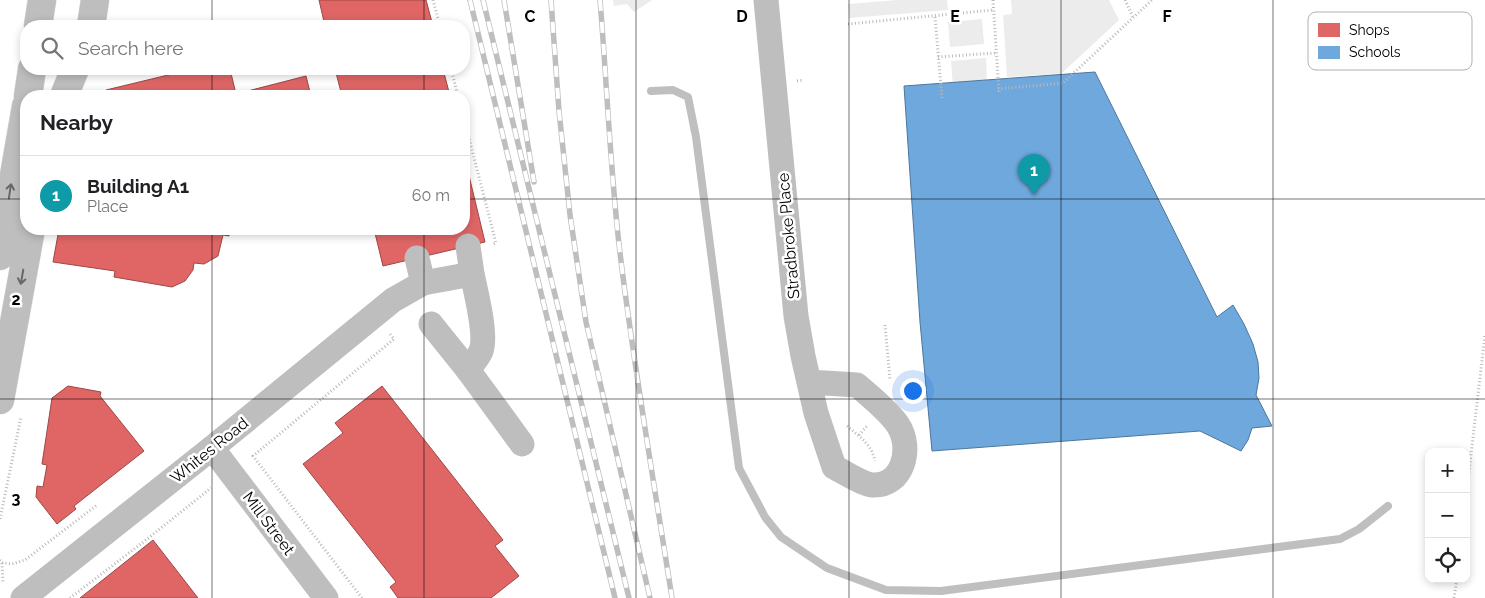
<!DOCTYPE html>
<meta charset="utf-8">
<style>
:root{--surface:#fff;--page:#f2f2f2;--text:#202124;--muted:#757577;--line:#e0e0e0;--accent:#b45309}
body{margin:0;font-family:Raleway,sans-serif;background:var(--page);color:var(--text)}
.controls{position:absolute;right:15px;bottom:15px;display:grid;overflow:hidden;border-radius:10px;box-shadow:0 2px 8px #0003}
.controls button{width:45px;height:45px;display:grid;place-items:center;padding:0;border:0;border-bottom:1px solid var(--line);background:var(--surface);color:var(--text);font:25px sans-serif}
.you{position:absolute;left:912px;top:390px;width:18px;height:18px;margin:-12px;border:4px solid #fff;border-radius:50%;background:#1a73e8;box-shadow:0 0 0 8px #1a73e833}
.badge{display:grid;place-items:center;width:32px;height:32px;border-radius:50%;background:var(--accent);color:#fff;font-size:16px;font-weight:700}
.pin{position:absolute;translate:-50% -41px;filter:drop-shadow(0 1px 2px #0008)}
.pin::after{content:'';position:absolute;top:26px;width:18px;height:15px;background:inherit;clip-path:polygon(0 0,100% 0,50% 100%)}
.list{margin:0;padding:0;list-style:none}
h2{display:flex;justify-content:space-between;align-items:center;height:65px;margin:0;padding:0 20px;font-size:21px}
h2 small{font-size:16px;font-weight:400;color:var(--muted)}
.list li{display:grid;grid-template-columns:32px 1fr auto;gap:15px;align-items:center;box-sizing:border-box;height:80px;padding:0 20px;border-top:1px solid var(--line)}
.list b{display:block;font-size:19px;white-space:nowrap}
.list p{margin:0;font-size:16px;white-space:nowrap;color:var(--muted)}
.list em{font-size:16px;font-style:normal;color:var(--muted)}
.icon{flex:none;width:28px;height:28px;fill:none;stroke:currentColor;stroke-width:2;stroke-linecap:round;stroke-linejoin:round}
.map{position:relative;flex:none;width:1485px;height:598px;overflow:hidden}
.search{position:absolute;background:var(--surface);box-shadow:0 2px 8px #0003;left:20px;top:20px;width:450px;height:55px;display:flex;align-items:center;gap:12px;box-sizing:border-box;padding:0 18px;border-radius:20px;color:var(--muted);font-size:19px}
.panel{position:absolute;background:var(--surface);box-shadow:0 2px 8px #0003;left:20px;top:90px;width:450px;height:145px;border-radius:20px}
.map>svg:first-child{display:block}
</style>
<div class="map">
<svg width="1485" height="598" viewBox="0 0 1485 598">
<rect width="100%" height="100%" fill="#fff"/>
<g fill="#ececec">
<path d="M 613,0 L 652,0 L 634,12 L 627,4 L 614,6 Z"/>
<path d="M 897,0 L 947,0 L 948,10 L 849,18 L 848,4 Z"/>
<path d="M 1011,0 L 1109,0 L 1119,20 L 1061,74 L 1007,77 L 1003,15 L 1012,14 Z"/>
<path d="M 982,19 L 984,44 L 950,47 L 948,22 Z"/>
<path d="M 986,58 L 987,84 L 953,87 L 951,61 Z"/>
</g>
<g fill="#e06666" stroke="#9d4747">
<path d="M 319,0 L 426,0 L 433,26 L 325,26 Z"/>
<path d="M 193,69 L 230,69 L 236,94 L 306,76 L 311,96 L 103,96 L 106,90 Z"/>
<path d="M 335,69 L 443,69 L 450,96 L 342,96 Z"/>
<path d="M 464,155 L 485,242 L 383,266 L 374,229 L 464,229 Z"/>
<path d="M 59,229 L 230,229 L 229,236 L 223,235 L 218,256 L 204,264 L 194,263 L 193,270 L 185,281 L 172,287 L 114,277 L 115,271 L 53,262 Z"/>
<path d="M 68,386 L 101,392 L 100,396 L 144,451 L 74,506 L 76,509 L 57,524 L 36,497 L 37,486 L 43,487 L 47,465 L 42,464 L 52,398 Z"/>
<path d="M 382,386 L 503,540 L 495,546 L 519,576 L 491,598 L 398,598 L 390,587 L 396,582 L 303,464 L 343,433 L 335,423 Z"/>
<path d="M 153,540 L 198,598 L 80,598 Z"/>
</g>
<path fill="#6fa8dc" stroke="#4e769a" d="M 1095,72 L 1217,317 L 1233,305 L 1244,324 L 1253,344 L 1258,362 L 1259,378 L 1256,395 L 1272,426 L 1252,428 L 1248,440 L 1241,451 L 1200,431 L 932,451 L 920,322 L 904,86 Z"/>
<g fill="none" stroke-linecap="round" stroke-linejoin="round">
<path stroke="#bfbfbf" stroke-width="8" d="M 651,91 L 673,90 L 688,97 L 696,137 L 739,468 L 765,517 L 781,537 L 827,568 L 886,590 L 941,591 L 1340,539 L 1359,529 L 1388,506"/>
<defs>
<g id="highway">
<path d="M 38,26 L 42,0"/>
<path d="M 91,26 L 95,0"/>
<path d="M 28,96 L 32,69"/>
<path d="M 64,96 L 75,69"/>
<path d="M 0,256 L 26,106"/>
<path d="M 0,400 L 31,229"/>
</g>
</defs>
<use href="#highway" stroke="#dbdbdb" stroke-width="29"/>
<g stroke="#b9b9b9" stroke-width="3" stroke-dasharray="1 2.5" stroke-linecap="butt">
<path d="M 433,0 L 440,26"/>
<path d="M 993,0 L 999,92"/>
<path d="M 1125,0 L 1133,17"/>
<path d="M 935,17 L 942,98"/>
<path d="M 848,24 L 993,10"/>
<path d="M 938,57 L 996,53"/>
<path d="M 451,69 L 458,96"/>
<path d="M 797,81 L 804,80"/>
<path d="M 998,89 L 1063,83 L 1152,0"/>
<path d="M 464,119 L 496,243 L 493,244"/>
<path d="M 885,325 L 890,380"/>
<path d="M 847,426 C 859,436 872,445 875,461"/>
<path d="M 859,435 L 867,426"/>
<path d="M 1466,497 L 1485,335"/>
<path d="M 0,519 L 21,417"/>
<path d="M 0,560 L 2,563 L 3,583"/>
<path d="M 2,563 L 12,564 L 25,560 L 97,505"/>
<path d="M 70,598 L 146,540 L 211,488"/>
<path d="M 362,598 L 253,456 L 394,339 L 390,334"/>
<path d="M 1454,598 L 1457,579"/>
</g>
<g stroke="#bebebe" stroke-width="25">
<path d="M 766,0 L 796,316 L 803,356 L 816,413 L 834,467 C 844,472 862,484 872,485 C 903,487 913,448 898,425 C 890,413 869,395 857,385 L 809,382"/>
<path d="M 468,246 L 472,274"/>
<path d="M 417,258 L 423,283"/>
<path d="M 431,324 L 468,370 L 522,444"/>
<path d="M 212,448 L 326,598"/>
<path d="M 23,598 L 212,448 L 393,300 L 423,283 L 472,274 C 476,292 487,336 481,351 C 478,358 472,364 468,370"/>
</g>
<use href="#highway" stroke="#bebebe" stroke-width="28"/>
<defs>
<g id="rail">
<path d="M 470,0 L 615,598"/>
<path d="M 483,0 L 629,598"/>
<path d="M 504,0 L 534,182"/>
<path d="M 551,0 L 559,111 L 570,215 L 586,322 L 650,598"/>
<path d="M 600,0 C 607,84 610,169 620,253 C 634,368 654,483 672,598"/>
</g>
</defs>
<use href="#rail" stroke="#bebebe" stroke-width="5.5"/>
<use href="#rail" stroke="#fff" stroke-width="4" stroke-dasharray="11" stroke-linecap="butt"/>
</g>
<defs><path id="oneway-shaft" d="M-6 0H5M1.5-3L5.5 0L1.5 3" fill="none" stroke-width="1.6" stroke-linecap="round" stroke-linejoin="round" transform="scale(1.25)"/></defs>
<g stroke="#686868">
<use href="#oneway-shaft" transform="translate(10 191) rotate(-81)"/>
<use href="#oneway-shaft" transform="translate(22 277) rotate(100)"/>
</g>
<path fill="none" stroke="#000" stroke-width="1" stroke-opacity="0.55" d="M 212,0 L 212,26M 424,0 L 424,26M 636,0 L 636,598M 849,0 L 849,598M 1061,0 L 1061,598M 1273,0 L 1273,598M 212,69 L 212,96M 424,69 L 424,96M 0,199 L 26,199M 464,199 L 1485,199M 212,229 L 212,598M 424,229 L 424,598M 0,399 L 1485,399"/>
<g text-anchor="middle" stroke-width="5" stroke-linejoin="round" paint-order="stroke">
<g font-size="16" fill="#000" stroke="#fff">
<text transform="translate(788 236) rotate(-95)" y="6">Stradbroke Place</text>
<text transform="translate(209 450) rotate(-39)" y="6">Whites Road</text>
<text transform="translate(269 523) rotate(53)" y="6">Mill Street</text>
</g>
</g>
<rect x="1308" y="12" width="164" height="58" rx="8" fill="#fff" stroke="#b2b2b2" stroke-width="1"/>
<rect x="1318" y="23" width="22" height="14" fill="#e06666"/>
<rect x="1318" y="46" width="22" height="13" fill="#6fa8dc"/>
<g font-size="14" fill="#000">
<text x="1349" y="35">Shops</text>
<text x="1349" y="57">Schools</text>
</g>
<g font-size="16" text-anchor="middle" font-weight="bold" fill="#000" stroke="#fff" stroke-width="5" stroke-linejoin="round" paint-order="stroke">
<text x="530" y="22">C</text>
<text x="742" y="22">D</text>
<text x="955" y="22">E</text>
<text x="1167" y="22">F</text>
<text x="16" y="305">2</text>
<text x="16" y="504">3</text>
</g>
</svg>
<div class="controls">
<button>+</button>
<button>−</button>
<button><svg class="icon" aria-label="locate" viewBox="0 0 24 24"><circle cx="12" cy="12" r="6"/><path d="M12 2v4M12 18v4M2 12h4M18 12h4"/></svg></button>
</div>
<div class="you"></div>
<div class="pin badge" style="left:1034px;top:195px;background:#0f9aa8">1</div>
<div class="search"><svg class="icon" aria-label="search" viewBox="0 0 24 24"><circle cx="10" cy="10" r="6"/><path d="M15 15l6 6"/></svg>Search here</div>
<section class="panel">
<h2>Nearby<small></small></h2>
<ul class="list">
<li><span class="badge" style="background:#0f9aa8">1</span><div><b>Building A1</b><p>Place</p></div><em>60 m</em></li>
</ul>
</section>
</div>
